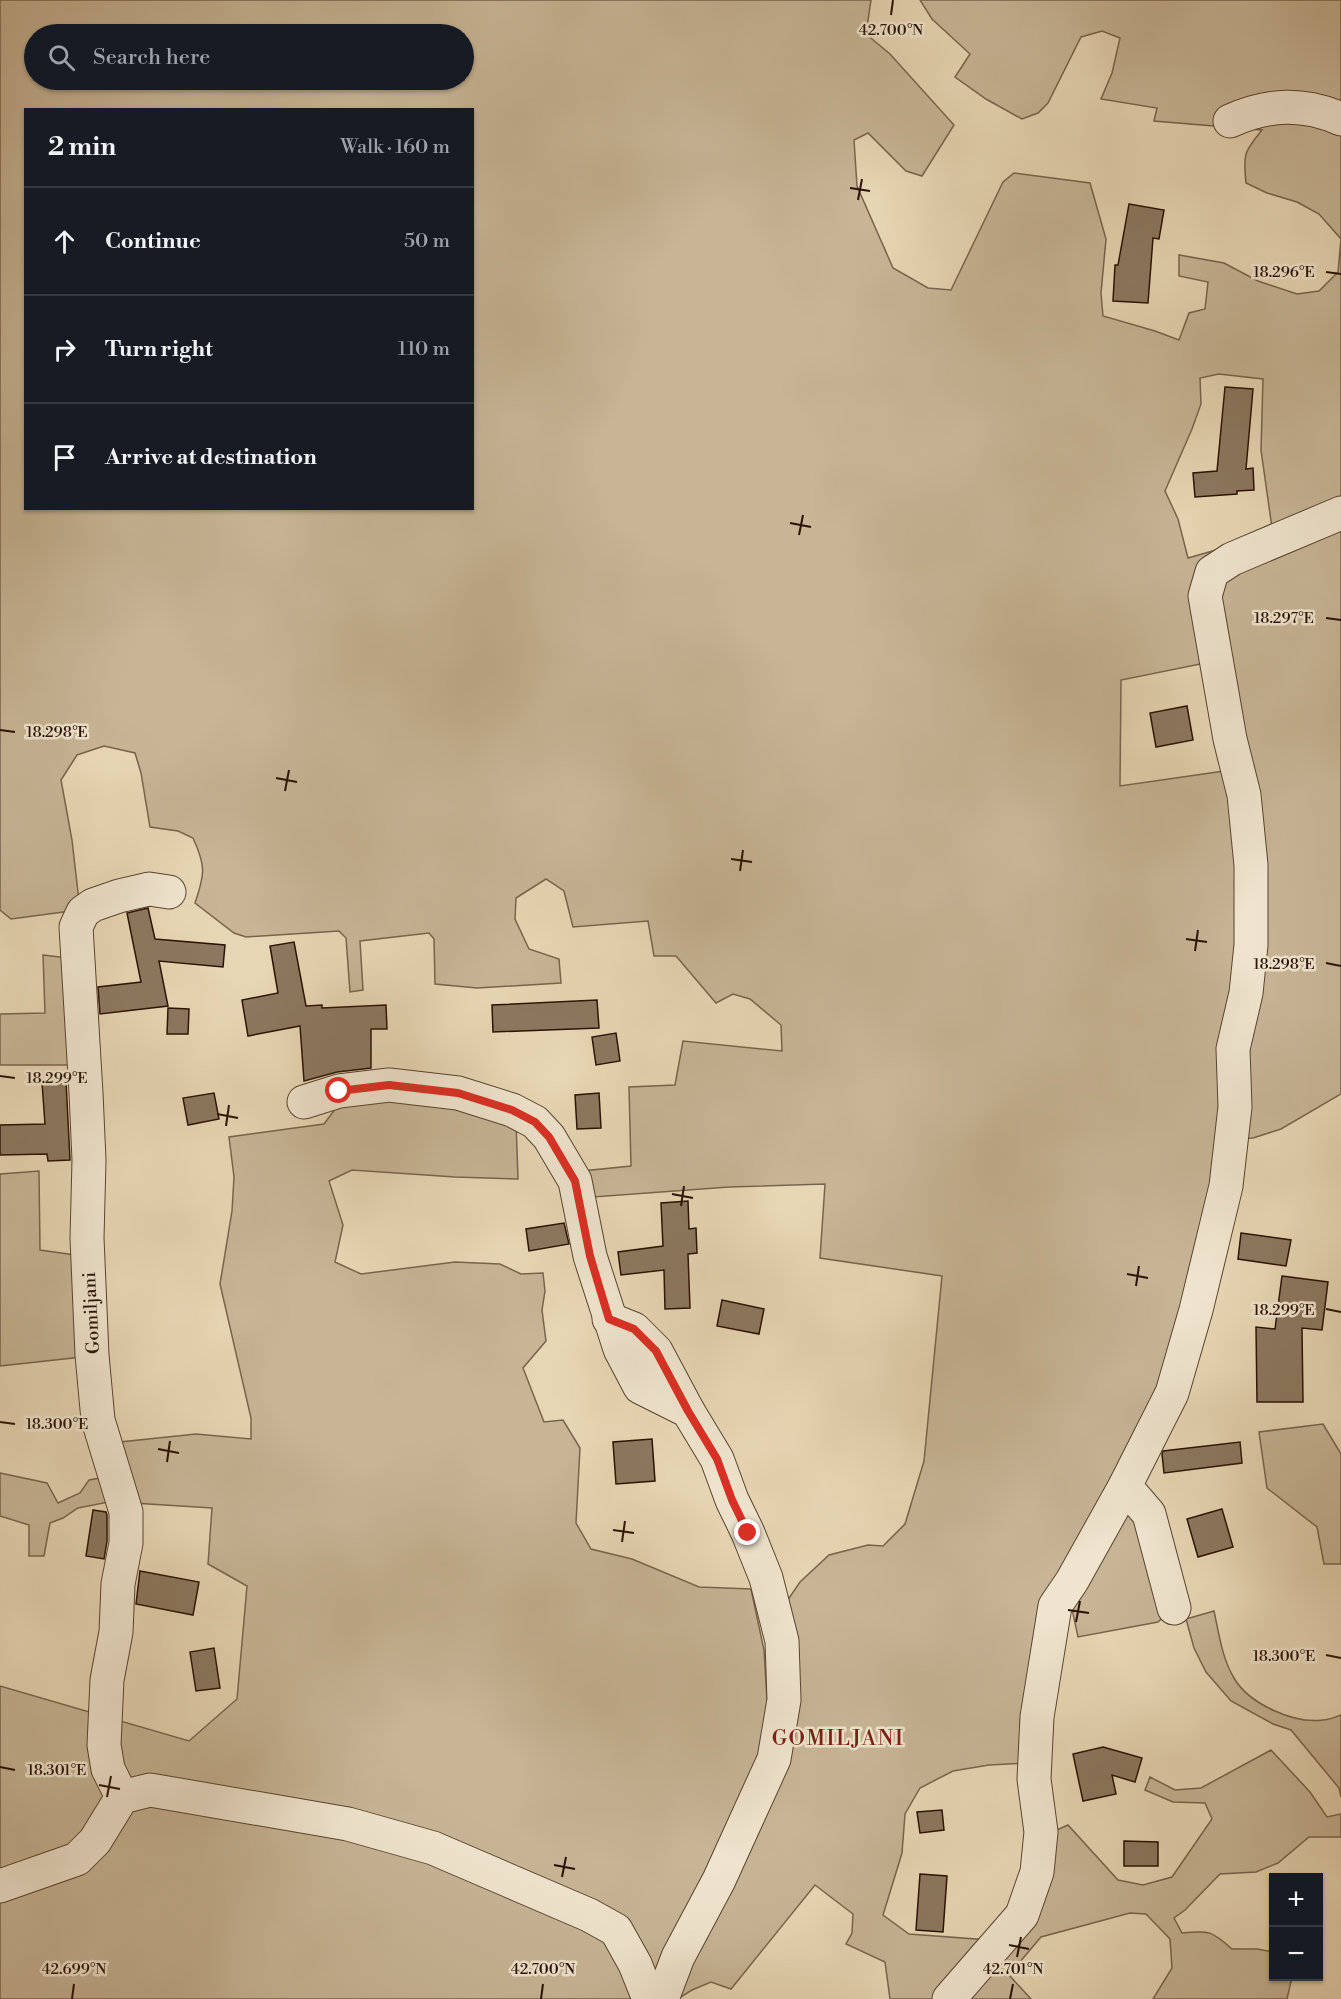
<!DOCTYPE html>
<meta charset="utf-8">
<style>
:root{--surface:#171b24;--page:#20242c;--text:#f1f3f6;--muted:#9ea1a6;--line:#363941}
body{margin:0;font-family:"Libre Bodoni",serif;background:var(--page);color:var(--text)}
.controls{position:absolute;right:18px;bottom:18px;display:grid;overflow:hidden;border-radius:0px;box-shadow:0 2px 4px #0004}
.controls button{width:54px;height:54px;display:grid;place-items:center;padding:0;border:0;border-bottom:2px solid var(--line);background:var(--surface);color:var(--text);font:30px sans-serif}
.stop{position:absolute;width:18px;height:18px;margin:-14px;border:4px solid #d93025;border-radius:50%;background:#fff}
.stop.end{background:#d93025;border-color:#fff;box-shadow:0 2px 6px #0008}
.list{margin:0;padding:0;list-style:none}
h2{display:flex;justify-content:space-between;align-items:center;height:78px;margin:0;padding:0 24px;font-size:26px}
h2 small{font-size:20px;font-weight:400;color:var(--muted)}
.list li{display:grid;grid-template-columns:39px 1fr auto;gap:18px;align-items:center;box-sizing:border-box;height:108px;padding:0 24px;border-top:2px solid var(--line)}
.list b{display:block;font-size:22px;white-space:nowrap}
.list em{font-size:20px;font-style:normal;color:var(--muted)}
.icon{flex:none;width:33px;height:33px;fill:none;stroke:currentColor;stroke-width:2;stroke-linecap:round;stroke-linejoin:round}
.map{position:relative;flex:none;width:1341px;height:1999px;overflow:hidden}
.search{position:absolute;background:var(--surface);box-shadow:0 2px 4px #0004;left:24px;top:24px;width:450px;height:66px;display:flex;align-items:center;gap:15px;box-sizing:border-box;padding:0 21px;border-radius:33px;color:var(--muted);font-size:22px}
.panel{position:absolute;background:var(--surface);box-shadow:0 2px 4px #0004;left:24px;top:108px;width:450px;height:402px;border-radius:0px}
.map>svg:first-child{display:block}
</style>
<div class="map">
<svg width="1341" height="1999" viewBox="0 0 1341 1999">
<rect width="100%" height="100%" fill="#e7d6b4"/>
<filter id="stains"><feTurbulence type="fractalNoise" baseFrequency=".00333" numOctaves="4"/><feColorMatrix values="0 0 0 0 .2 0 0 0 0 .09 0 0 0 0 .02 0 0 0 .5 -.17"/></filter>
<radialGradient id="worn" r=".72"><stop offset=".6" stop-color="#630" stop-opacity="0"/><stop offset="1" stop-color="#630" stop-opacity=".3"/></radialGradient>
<g fill="#c7b596" stroke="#78644d" stroke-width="1.5" fill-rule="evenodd">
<path d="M 0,0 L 871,0 L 866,34 L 890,54 L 954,125 L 922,176 L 906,171 L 868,133 L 854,140 L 857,186 L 893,268 L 928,288 L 951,290 L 1003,182 L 1014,173 L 1090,183 L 1106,239 L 1101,293 L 1103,316 L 1155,331 L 1179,340 L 1189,313 L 1205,309 L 1208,282 L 1179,276 L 1179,255 L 1224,263 L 1258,281 L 1297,294 L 1319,291 L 1338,272 L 1341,239 L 1319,214 L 1297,202 L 1267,193 L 1246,183 C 1243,154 1244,152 1262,130 L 1154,121 L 1157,108 L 1101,99 L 1112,73 L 1120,38 L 1102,31 L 1081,37 L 1048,103 L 1038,113 L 1022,119 L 986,99 L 955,77 L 970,54 L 932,19 L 920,0 L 1341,0 L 1341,1094 L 1281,1129 L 1253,1138 L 1221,1140 L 1161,1389 L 1098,1507 L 1026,1763 L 989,1765 L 953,1771 L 920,1788 L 905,1814 L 902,1853 L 883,1915 L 909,1934 L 989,1940 L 941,1999 L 890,1999 L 885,1962 L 846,1944 L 852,1933 L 853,1914 L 815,1885 L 731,1989 L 711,1982 L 692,1990 L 681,1997 L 652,1981 L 643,1999 L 0,1999 L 0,1686 L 189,1741 L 237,1699 L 247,1586 L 208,1564 L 212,1508 L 133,1503 L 120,1442 L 196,1434 L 251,1439 L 251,1418 L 220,1284 L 232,1211 L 234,1177 L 229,1137 L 324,1124 L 342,1100 L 384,1095 L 453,1106 L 516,1122 L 518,1179 L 455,1177 L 352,1170 L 329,1181 L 343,1225 L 335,1262 L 361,1274 L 455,1262 L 500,1264 L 521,1274 L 543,1273 L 545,1291 L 542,1310 L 546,1341 L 523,1368 L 544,1422 L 563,1420 L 580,1448 L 576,1523 L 591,1549 L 632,1559 L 699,1587 L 751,1589 L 764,1650 L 768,1716 L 787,1601 L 800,1582 L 829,1555 L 868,1545 L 883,1546 L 905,1524 L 924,1461 L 942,1276 L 820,1258 L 825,1184 L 729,1187 L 593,1197 L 582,1171 L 631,1166 L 629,1087 L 675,1085 L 683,1041 L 782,1051 L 781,1025 L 750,999 L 733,994 L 716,1003 L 676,956 L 654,956 L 648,921 L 573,927 L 564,891 L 546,879 L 516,898 L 515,919 L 529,949 L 559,959 L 561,983 L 477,988 L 435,984 L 434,939 L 429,933 L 360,941 L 363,990 L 350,992 L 346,938 L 339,931 L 246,937 L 234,933 L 195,903 C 205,874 206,866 193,838 L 178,831 L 150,827 L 141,773 L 135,753 L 104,746 L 77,755 L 61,780 L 72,840 L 79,901 L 71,911 L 11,919 L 0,910 ZM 34,34 L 464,34 L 464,80 L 34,80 ZM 26,110 L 472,110 L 472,508 L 26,508 ZM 1219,374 L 1263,379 L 1261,450 L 1272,528 L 1223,548 L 1188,558 L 1178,519 L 1165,491 L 1192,429 L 1201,404 L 1200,378 ZM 1225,659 L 1224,771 L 1120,786 L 1121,680 Z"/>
<path d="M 43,955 L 68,958 L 77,1065 L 0,1065 L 0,1014 L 45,1013 Z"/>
<path d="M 39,1171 L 40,1250 L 75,1255 L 82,1357 L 0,1366 L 0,1174 Z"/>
<path d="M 1323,1424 L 1341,1454 L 1341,1564 L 1324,1564 L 1317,1527 L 1267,1488 L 1259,1432 Z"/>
<path d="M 0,1473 L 47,1483 L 58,1503 L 80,1493 L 89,1480 L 106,1477 L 109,1502 L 78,1508 L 63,1518 L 50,1523 L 44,1556 L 29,1556 L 29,1525 L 0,1516 Z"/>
<path d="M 1131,1506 L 1165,1615 L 1158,1622 L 1078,1637 L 1070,1600 Z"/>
<path d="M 1214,1611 C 1219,1634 1222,1658 1234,1678 C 1249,1704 1294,1724 1323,1720 C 1329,1720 1335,1717 1341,1715 L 1341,1797 L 1339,1788 L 1291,1730 L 1273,1724 L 1231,1701 L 1206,1672 L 1194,1648 L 1186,1619 Z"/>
<path d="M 1271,1750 L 1310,1792 L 1327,1817 L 1341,1814 L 1341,1837 L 1309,1837 L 1278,1863 L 1256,1872 L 1220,1874 L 1185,1910 L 1174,1918 L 1182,1933 C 1209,1930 1212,1931 1232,1949 L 1257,1949 L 1273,1952 L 1274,1976 L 1292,1977 L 1287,1999 L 1153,1999 L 1172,1968 L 1170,1939 L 1146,1914 L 1130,1913 L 1041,1937 L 1009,1975 L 1031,1999 L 965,1999 L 1050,1833 L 1068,1825 L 1118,1880 L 1143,1885 L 1172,1877 L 1212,1819 L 1205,1803 L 1173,1802 L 1145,1790 L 1150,1777 L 1175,1790 L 1201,1788 Z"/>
</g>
<g fill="#8c7860" stroke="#2a1204" stroke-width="1.5">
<path d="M 1129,204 L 1164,210 L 1159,239 L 1153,238 L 1148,303 L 1113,301 L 1115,265 L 1118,265 Z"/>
<path d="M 1225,387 L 1253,389 L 1246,469 L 1253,468 L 1254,490 L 1237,491 L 1237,494 L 1195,497 L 1193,473 L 1217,471 Z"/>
<path d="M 1187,706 L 1193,740 L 1156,747 L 1150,713 Z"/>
<path d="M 148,908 L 155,939 L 225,945 L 223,967 L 159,961 L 168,1006 L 100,1014 L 98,987 L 141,982 L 127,913 Z"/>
<path d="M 294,942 L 306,1006 L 322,1005 L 322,1008 L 386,1005 L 387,1029 L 371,1029 L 371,1068 L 337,1072 L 304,1081 L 300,1026 L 248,1036 L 242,1000 L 278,993 L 270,946 Z"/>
<path d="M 597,1000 L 599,1028 L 493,1032 L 492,1005 Z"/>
<path d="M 168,1008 L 189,1009 L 188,1034 L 167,1034 Z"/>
<path d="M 616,1033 L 620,1061 L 596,1065 L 592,1037 Z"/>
<path d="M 66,1081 L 70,1160 L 48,1161 L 47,1154 L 0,1155 L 0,1125 L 45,1124 L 42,1083 Z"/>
<path d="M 214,1093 L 219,1119 L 188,1125 L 183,1098 Z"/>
<path d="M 599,1093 L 601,1128 L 577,1129 L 575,1095 Z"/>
<path d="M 688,1201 L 689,1229 L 696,1228 L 697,1253 L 688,1254 L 690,1308 L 665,1309 L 664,1270 L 621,1275 L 618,1252 L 663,1246 L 661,1203 Z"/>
<path d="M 564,1223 L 569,1244 L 529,1251 L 526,1229 Z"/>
<path d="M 1241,1233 L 1291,1240 L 1286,1266 L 1238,1259 Z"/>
<path d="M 1282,1276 L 1328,1282 L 1322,1330 L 1302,1328 L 1303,1402 L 1257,1402 L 1256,1327 L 1275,1329 Z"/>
<path d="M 722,1300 L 764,1309 L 759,1334 L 717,1326 Z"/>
<path d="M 652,1439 L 655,1481 L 616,1484 L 613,1442 Z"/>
<path d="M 1240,1442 L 1242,1463 L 1164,1473 L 1162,1454 L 1163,1451 Z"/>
<path d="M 1222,1509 L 1233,1547 L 1198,1557 L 1187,1519 Z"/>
<path d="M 93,1510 L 106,1512 L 107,1515 L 107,1541 L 104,1559 L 86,1556 Z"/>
<path d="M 140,1571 L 199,1582 L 193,1615 L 136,1604 Z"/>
<path d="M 214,1648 L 220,1688 L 196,1691 L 190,1652 Z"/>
<path d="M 1103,1747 L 1142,1758 L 1135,1782 L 1112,1775 L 1116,1794 L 1083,1801 L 1073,1754 Z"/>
<path d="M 942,1810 L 944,1830 L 920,1833 L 917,1812 Z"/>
<path d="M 1124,1841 L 1158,1842 L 1158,1866 L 1124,1866 Z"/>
<path d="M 920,1874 L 947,1876 L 943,1932 L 916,1930 Z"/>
</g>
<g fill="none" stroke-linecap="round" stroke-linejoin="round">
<defs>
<g id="street">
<path d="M 1230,121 C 1268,104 1303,102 1341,119"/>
<path d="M 304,1102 L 339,1091 L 389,1085 L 458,1093 L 512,1110 L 535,1122 L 549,1137 L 575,1181 L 590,1256 L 620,1349 L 640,1387 L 688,1411 L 717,1459 L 732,1500 L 748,1533 L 766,1578 L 782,1641 L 784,1700 L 774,1759 L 719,1880 L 678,1957 L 662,1999"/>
<path d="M 609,1319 L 634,1329 L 656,1351 L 688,1411"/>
<path d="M 1125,1486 L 1149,1514 L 1174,1608"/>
<path d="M 122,1797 L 108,1769 L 104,1745 L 107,1680 L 116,1632 L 118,1584 L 126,1543 L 126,1512 L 98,1420 L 92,1355 L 87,1238 L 89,1160 L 86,1093 L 76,927 L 83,912 L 93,905 L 119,896 L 149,889 L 169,892"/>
<path d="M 0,1886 L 77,1859 L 95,1841 L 122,1797 L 150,1790 L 348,1824 L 433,1848 L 589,1915 L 616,1930 L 635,1964 L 649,1999"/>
<path d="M 949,1999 L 1022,1915 L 1037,1872 L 1041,1832 L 1034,1779 L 1037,1717 L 1055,1606 L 1072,1581 L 1125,1486 L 1172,1393 L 1196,1310 L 1226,1186 L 1235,1107 L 1233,1049 L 1246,993 L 1251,945 L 1251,865 L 1244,795 L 1230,739 L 1205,596 L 1212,572 L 1232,559 L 1341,513"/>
</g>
</defs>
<use href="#street" stroke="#594330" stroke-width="35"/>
<use href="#street" stroke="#efe4ce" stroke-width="33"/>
</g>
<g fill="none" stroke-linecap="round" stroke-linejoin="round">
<path stroke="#d93025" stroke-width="8" d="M 339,1091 L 389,1085 L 458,1093 L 512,1110 L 535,1122 L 549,1137 L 575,1181 L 590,1256 L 609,1319 L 634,1329 L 656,1351 L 688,1411 L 717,1459 L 732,1500 L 748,1533"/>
</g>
<path fill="none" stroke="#2a1204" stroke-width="2" d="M 891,15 L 893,0M 850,188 L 870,191M 858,200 L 862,179M 1326,272 L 1341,274M 790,523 L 811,527M 799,535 L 803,515M 1326,618 L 1341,620M 0,730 L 15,732M 276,778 L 297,782M 285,791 L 289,770M 731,859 L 752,862M 740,871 L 743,850M 1186,939 L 1207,942M 1195,951 L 1198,930M 1326,963 L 1341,966M 0,1076 L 15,1078M 217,1114 L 238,1118M 226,1126 L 229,1105M 672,1194 L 693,1198M 681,1206 L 684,1186M 1127,1274 L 1148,1278M 1136,1286 L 1139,1266M 1326,1309 L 1341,1312M 0,1422 L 15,1424M 158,1449 L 179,1453M 167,1462 L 170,1441M 613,1530 L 634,1533M 622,1542 L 625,1521M 1068,1610 L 1089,1613M 1076,1622 L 1080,1601M 1326,1655 L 1341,1658M 0,1767 L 15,1770M 99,1785 L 120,1789M 107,1797 L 111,1776M 554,1865 L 575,1869M 562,1877 L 566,1857M 1009,1945 L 1029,1949M 1017,1957 L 1021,1937M 72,1999 L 74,1984M 541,1999 L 543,1984M 1010,1999 L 1013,1984"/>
<g text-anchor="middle" stroke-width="5" stroke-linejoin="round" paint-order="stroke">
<g font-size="18" fill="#2a1204" stroke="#efe4ce">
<text transform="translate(91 1313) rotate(-93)" y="6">Gomiljani</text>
</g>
<g font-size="21" letter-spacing="1.5" fill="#7a1f14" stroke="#efe4ce">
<text x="838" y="1745">GOMILJANI</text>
</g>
</g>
<g font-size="15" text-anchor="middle" fill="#2a1204" stroke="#efe4ce" stroke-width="5" stroke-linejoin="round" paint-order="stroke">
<text x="891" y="35">42.700°N</text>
<text x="1284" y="277">18.296°E</text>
<text x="1284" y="623">18.297°E</text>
<text x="57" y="737">18.298°E</text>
<text x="1284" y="969">18.298°E</text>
<text x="57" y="1083">18.299°E</text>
<text x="1284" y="1315">18.299°E</text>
<text x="57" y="1429">18.300°E</text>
<text x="1284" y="1661">18.300°E</text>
<text x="57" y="1775">18.301°E</text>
<text x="74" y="1974">42.699°N</text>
<text x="543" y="1974">42.700°N</text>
<text x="1013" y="1974">42.701°N</text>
</g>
<rect width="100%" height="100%" filter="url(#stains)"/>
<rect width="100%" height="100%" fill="url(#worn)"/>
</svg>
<div class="controls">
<button>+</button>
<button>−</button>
</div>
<div class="stop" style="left:339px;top:1091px"></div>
<div class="stop end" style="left:748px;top:1533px"></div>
<div class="search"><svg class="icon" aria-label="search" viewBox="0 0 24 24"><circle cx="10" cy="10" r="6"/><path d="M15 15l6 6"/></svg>Search here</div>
<section class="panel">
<h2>2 min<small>Walk · 160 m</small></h2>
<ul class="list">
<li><svg class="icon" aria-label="ahead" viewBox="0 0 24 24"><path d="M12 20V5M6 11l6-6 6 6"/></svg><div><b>Continue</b></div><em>50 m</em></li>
<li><svg class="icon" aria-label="right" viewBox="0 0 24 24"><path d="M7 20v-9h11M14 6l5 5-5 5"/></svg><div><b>Turn right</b></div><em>110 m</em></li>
<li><svg class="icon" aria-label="arrive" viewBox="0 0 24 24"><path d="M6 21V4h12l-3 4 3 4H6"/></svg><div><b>Arrive at destination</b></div></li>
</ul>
</section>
</div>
